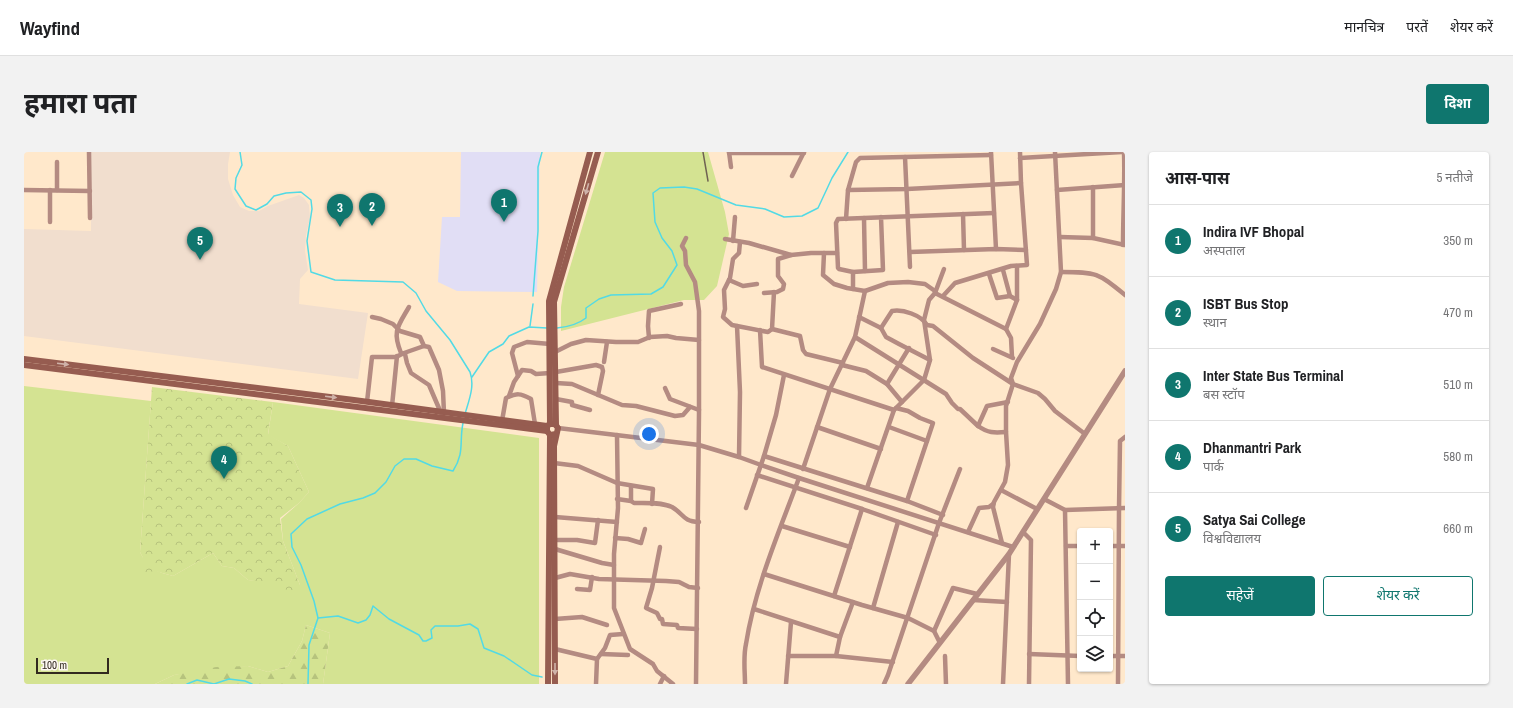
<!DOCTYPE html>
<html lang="hi">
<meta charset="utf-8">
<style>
:root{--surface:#fff;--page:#f2f2f2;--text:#202124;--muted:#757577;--line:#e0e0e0;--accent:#0f766e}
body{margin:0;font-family:"Archivo Narrow","Noto Sans Devanagari",sans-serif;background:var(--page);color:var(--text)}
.controls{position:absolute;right:12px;bottom:12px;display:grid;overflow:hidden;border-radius:4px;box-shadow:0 1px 3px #0004}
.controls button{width:36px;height:36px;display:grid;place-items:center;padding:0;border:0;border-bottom:1px solid var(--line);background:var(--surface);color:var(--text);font:20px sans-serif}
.scale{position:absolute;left:12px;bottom:10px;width:73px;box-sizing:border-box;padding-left:4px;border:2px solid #322a1f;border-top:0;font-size:11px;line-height:14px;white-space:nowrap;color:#322a1f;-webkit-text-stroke:3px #fdf8f2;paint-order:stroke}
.you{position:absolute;left:625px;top:282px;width:14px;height:14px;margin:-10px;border:3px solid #fff;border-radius:50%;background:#1a73e8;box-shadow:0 0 0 6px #1a73e833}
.badge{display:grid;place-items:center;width:26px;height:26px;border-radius:50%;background:var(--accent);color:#fff;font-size:13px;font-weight:700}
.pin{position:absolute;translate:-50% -33px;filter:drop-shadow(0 1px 2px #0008)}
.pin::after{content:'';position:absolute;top:21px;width:14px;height:12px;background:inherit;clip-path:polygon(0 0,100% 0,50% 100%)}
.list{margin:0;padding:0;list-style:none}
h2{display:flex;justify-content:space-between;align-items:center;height:52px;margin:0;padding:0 16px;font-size:17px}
h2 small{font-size:13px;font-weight:400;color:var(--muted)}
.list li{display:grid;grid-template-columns:26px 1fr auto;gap:12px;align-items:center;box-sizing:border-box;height:72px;padding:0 16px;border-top:1px solid var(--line)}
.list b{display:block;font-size:15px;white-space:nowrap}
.list p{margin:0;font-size:13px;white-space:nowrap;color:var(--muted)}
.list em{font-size:13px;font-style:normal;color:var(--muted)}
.actions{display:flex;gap:8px;padding:12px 16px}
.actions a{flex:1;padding:9px 0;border:1px solid var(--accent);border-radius:4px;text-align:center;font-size:14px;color:var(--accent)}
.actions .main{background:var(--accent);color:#fff}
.icon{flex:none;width:22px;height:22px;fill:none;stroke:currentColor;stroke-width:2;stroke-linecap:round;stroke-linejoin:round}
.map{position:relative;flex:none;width:1101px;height:532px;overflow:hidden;border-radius:4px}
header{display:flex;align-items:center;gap:24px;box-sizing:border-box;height:56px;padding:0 20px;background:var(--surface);border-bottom:1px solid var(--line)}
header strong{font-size:19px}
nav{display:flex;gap:22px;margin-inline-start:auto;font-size:14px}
.intro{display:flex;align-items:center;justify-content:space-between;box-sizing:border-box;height:96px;padding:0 24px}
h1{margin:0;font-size:28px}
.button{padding:10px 18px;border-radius:4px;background:var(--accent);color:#fff;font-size:14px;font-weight:700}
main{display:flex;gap:24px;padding:0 24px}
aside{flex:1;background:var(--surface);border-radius:4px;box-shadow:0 1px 3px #0004}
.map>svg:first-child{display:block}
</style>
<header>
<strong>Wayfind</strong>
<nav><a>मानचित्र</a><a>परतें</a><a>शेयर करें</a></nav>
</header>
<div class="intro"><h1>हमारा पता</h1><a class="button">दिशा</a></div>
<main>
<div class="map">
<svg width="1101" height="532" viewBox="0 0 1101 532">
<defs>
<pattern id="forest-firs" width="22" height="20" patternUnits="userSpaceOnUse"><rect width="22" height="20" fill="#d4e392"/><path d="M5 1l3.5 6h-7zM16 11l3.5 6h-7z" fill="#b6c37d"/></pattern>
<pattern id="park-crowns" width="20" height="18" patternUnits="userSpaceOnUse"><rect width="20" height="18" fill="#d4e392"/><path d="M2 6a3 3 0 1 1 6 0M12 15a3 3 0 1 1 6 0" fill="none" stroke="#b6c37d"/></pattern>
</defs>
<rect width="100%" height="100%" fill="#ffe8cb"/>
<path fill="#e1def5" d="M 437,0 L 516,0 L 513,140 L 433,139 L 414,130 L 418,65 L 436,65 Z"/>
<path fill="#f1dece" d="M 67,0 L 206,0 L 204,12 L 204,27 L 209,43 L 216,55 L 225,59 L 235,59 L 244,54 L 275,43 L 280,46 L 285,53 L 286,66 L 282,83 L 281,99 L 284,118 L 276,127 L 275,152 L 344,161 L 334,227 L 0,184 L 0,77 L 67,79 Z"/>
<g fill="#d4e392">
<path d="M 581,0 L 684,0 L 701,60 L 705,82 L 693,134 L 680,148 L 660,148 L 537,179 L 537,155 L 540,135 Z"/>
<path d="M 0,234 L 127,249 L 116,400 C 125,418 131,419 149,424 L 189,401 L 198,414 L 210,416 L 224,428 L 276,433 L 259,389 L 257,367 L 275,351 L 285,340 L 264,294 L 244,283 L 249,250 L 515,286 L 515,532 L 299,532 L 306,481 L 282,473 L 278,489 L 264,514 L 244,520 L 224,514 L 150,523 L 131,532 L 0,532 Z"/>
</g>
<path fill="url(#forest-firs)" d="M 282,473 L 306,481 L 299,532 L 131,532 L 150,523 L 192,515 L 224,514 L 244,520 L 264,514 L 278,489 Z"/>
<path fill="url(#park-crowns)" d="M 128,235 L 249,250 L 244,282 L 264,294 L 285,340 L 275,351 L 256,366 L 259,389 L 276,433 L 267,439 L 236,430 L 224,428 L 210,416 L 198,414 L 189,401 L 149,424 L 131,419 L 119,421 L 119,406 L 116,400 Z"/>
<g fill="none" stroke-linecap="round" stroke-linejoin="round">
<g stroke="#52dae5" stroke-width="1.5">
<path d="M 216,0 L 218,13 L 212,26 L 211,37 L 222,54 L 232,58 L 243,52 L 250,44 L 262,41 L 277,40 L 287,48 L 288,57 L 283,89 L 287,120 L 311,128 L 379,130 L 392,141 L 402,159 L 426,188 L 446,220 C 451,234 445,248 441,262"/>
<path d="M 509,144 L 514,79 L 514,15 L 518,0"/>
<path d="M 506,174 L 509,152"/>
<path d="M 533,176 C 544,175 553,173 562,166 L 562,156 L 575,147 L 587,143 L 627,142 L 639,135 L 653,113 L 648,99 L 638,86 L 631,70 L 629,41 L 636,36 L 660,35 L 673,37 L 712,53 L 741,57 L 760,65 L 778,64 L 794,56 L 808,26 L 824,0"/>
<path d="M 448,225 L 465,200 L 479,192 L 485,184 L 505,175 L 523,176"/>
<path d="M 294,466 L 314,464 L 334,471 L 342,468 L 346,463 L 349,454 L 365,467 L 395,483 L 399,489 L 402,489 L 408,486 L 407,478 L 411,474 L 434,474 L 446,472 L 454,477 L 460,496 L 480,504 L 508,523 L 518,525"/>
<path d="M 163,532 L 173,528 L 190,532 L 205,527 L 221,529 L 228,532"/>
<path d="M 284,532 L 285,493 L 294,466 L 290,449 L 277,413 L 268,395 L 267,382 L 283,367 L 316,352 L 339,346 L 351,341 L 362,330 L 371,314 L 380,307 L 392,307 L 408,314 L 429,319 C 441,300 435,290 439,271"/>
</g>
<g stroke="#b48b82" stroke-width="4.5">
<path d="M 65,0 L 66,66"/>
<path d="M 705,0 L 707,15"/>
<path d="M 967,0 L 972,97"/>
<path d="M 705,1 L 780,1"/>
<path d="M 881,5 L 886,115"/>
<path d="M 996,6 L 1098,0"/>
<path d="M 768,24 L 780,0"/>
<path d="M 0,38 L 66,39"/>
<path d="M 33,38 L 33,10"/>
<path d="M 824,38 L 832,10 L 836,6 L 967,3"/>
<path d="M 1033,38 L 1101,33"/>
<path d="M 939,62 L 940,98"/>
<path d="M 857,65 L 859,118 L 829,120 L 815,117 L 814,116 L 812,71 L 814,67 L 970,61"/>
<path d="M 840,66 L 841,119"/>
<path d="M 822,67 L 824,38 L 883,37 L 997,31"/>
<path d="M 26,70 L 26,38"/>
<path d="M 1036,85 L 1069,86 L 1101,93"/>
<path d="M 662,86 L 658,94 L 661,99 L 662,113 L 671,130 L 675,159 L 675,261 L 672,532"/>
<path d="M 1069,86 L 1069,35"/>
<path d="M 701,87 L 725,91 L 767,103 L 787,101 L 813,101"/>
<path d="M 709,89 L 711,65"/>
<path d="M 716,90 L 715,101 L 709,107 L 706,126 L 700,138 L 701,157 L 699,165 L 708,173 L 744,180 L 748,177 L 750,140"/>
<path d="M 1099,93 C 1099,62 1101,31 1100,0"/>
<path d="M 886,100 L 972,97 L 1002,98"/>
<path d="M 800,101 L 799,123 L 810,132 L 823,136 L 841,139 L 864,131 L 884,130 L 901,132 L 911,139"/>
<path d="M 979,118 L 986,144"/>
<path d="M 829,120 L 829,137"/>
<path d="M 1037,120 C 1073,120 1074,121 1101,143"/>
<path d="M 965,122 L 973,146 L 986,144 L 993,148"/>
<path d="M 705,128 L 719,134 L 733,132"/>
<path d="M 841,139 L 831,185 L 922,242 L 928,251 L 934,257 L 936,257 L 954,274"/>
<path d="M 740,141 L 753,140 L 759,137 L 760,132 L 754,124 L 754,107 L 767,103"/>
<path d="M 911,141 L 920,117"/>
<path d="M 919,144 L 931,131 L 987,114 L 1003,113 L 997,31 L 996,0"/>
<path d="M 385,155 C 374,174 368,179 377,201 L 381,202 L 383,211 L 387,221 L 405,233 L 417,261"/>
<path d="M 348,165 L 357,167 L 369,172 L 376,179 L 396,185 L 400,194 L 405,195 L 415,218 L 419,239 L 420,261"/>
<path d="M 835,165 L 857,176 L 862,185 L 875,192 L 906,208"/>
<path d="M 713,174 L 716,240 L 715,305"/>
<path d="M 857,176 L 868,159 C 879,157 897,163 903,173 L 909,174 L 949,206 L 989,232 L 1014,241 L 1021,247 L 1031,259 L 1061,282"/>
<path d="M 748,177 L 776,184 L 779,198 L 782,202 L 819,211"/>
<path d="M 982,177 L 993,148 L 993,114"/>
<path d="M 736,178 L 738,215 L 870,258"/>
<path d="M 625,186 L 624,174 L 625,159 L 657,152"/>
<path d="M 969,197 L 989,206"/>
<path d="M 531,200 L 547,192 L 562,188 L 592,190 L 614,190 L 626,185 L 643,184 L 652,186 L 675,188"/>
<path d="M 380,201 L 400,194"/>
<path d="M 580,210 L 583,190"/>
<path d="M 818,213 L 842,219 L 863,232 L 878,250"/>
<path d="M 532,220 L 572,213 L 578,215 L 579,219 L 574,243"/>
<path d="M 494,224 L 488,201 L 490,195 L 503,190 L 526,192"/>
<path d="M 532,231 L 548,232 L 598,253 L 612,254 L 651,264 L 659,263 L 666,255"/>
<path d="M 863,232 L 885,196"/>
<path d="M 641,236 L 646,247 L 675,258"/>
<path d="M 485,244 L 490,230 L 498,218 L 507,219 L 512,222 L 526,221"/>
<path d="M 532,247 L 548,250 L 548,253 L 566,258"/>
<path d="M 343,250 L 348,205 L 372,205 L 378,202"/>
<path d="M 368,254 L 373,204"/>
<path d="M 872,256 L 884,259 L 896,266 L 909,271 L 883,349"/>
<path d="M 478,269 L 482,246 C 493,241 496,241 507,247 L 511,272"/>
<path d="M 793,275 L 857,297"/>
<path d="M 865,275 L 903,289"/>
<path d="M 534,276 L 675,293 L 715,305 L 737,313 L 775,326 L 989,395"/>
<path d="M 982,280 C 970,281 964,281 954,274 L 963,254 L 984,250"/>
<path d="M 593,283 L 594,356 L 590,402 L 590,456 L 606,497 L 629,512 L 633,519 L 649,532"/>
<path d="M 740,304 L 883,349 L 919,363"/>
<path d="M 530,311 L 554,314 L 593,331 L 629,337 L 628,352"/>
<path d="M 779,317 L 806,237 L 831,185"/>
<path d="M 733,323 L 838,357 L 912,383"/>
<path d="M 843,336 L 870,258 L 900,228 L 906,208 L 900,168 L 905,148 L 911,141 L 982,177 L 987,186 L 988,205"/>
<path d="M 977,338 L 1013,357"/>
<path d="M 593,347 L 607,349 L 610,351 C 622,351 637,350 648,355 C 660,362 658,369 675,370"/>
<path d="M 1020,347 L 1041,358 L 1101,356"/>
<path d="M 607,349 L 607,334"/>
<path d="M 722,356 L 740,304 L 752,263 L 760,223"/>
<path d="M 1041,358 L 1044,532"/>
<path d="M 531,365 L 593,370"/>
<path d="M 758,374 L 826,395"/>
<path d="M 944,380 L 955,356 L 965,355 L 969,352"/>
<path d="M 999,380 L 1007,388 L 1005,532"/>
<path d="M 591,386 L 604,387 L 617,391 L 621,377"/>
<path d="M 531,388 L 553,388 L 571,391 L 574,368"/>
<path d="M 978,391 L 969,355 L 970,350 L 981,330 L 984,313 L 982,280 L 982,254 L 989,232 L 987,226 L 993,210 L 1016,172 L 1032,137 L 1037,120 L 1031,0"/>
<path d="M 1042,394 L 1056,394"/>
<path d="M 1086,394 L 1101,394"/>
<path d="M 636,395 L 628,436 L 622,456 L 633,461 L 636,467 L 638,467 L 639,472 L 653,473 L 654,476 L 673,477"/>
<path d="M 531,397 L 578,411 L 590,413"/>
<path d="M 740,422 L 838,453 L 884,466 L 910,479 L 916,491"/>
<path d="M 531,426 L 546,422 L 575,427 L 642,429 L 655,430 L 665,435 L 674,436"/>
<path d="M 553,437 L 566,438 L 568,425"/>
<path d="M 810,444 L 838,357"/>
<path d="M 949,448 L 983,450"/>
<path d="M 849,456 L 874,370"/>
<path d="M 730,457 L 816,485"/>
<path d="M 531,467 L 558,465 L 583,473"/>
<path d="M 910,479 L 929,436 L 953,442"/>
<path d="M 531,497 L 573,507 L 572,532"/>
<path d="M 577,502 L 604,503"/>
<path d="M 1005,502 L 1056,504"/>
<path d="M 764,504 L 812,504 L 869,510"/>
<path d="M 812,504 L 816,485 L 829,450"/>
<path d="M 921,504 L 922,532"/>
<path d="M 1086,504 L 1101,504"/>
<path d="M 573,507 L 581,496 L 586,483 L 599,482"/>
<path d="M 636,532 L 640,524"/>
<path d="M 721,532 C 721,519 719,505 722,492 C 731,435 755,380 775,326"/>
<path d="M 762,532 L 767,470"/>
<path d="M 860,532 L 864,523 L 915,371 L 936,317"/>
<path d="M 979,532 L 985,402"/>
<path d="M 1094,532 L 1095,357 L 1096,289 L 1101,285"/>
</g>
<path stroke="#b48b82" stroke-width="5.5" d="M 884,532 L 985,402 L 1101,219"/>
<g stroke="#965c50" stroke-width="6">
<path d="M 0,207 L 330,248 L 523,274"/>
<path d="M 0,213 L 523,279"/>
<path d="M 526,272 L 525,149 L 566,0"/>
<path d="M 532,273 L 530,150 L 574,0"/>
<path d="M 524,532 L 526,283"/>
<path d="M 531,532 L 530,294 L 534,276 L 531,272 L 526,272 L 523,274 L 523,279 L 526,283 L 532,282"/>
</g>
<path stroke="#6f6252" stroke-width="1.5" d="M 679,0 L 684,29"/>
</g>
<defs><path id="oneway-solid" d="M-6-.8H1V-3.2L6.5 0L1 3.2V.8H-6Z"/></defs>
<g fill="#cfb2a9">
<use href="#oneway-solid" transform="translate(563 37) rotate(106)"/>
<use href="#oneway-solid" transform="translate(39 212) rotate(7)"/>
<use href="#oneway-solid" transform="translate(307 245) rotate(7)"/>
<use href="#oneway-solid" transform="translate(531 517) rotate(90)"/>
</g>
</svg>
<div class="controls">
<button>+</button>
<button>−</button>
<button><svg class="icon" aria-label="locate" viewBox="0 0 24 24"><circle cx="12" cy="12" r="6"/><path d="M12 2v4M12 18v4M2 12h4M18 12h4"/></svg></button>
<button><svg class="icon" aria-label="layers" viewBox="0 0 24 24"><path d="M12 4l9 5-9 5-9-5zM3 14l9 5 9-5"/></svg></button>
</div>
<div class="scale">100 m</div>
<div class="you"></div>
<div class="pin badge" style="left:480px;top:70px">1</div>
<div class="pin badge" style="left:348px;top:74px">2</div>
<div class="pin badge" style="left:316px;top:75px">3</div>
<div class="pin badge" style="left:200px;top:327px">4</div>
<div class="pin badge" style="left:176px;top:108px">5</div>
</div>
<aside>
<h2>आस-पास<small>5 नतीजे</small></h2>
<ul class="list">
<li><span class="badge">1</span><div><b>Indira IVF Bhopal</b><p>अस्पताल</p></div><em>350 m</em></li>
<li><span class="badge">2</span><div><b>ISBT Bus Stop</b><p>स्थान</p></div><em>470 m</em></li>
<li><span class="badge">3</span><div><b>Inter State Bus Terminal</b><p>बस स्टॉप</p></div><em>510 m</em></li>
<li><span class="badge">4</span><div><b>Dhanmantri Park</b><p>पार्क</p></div><em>580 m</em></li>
<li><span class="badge">5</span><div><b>Satya Sai College</b><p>विश्वविद्यालय</p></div><em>660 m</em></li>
</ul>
<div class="actions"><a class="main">सहेजें</a><a>शेयर करें</a></div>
</aside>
</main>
